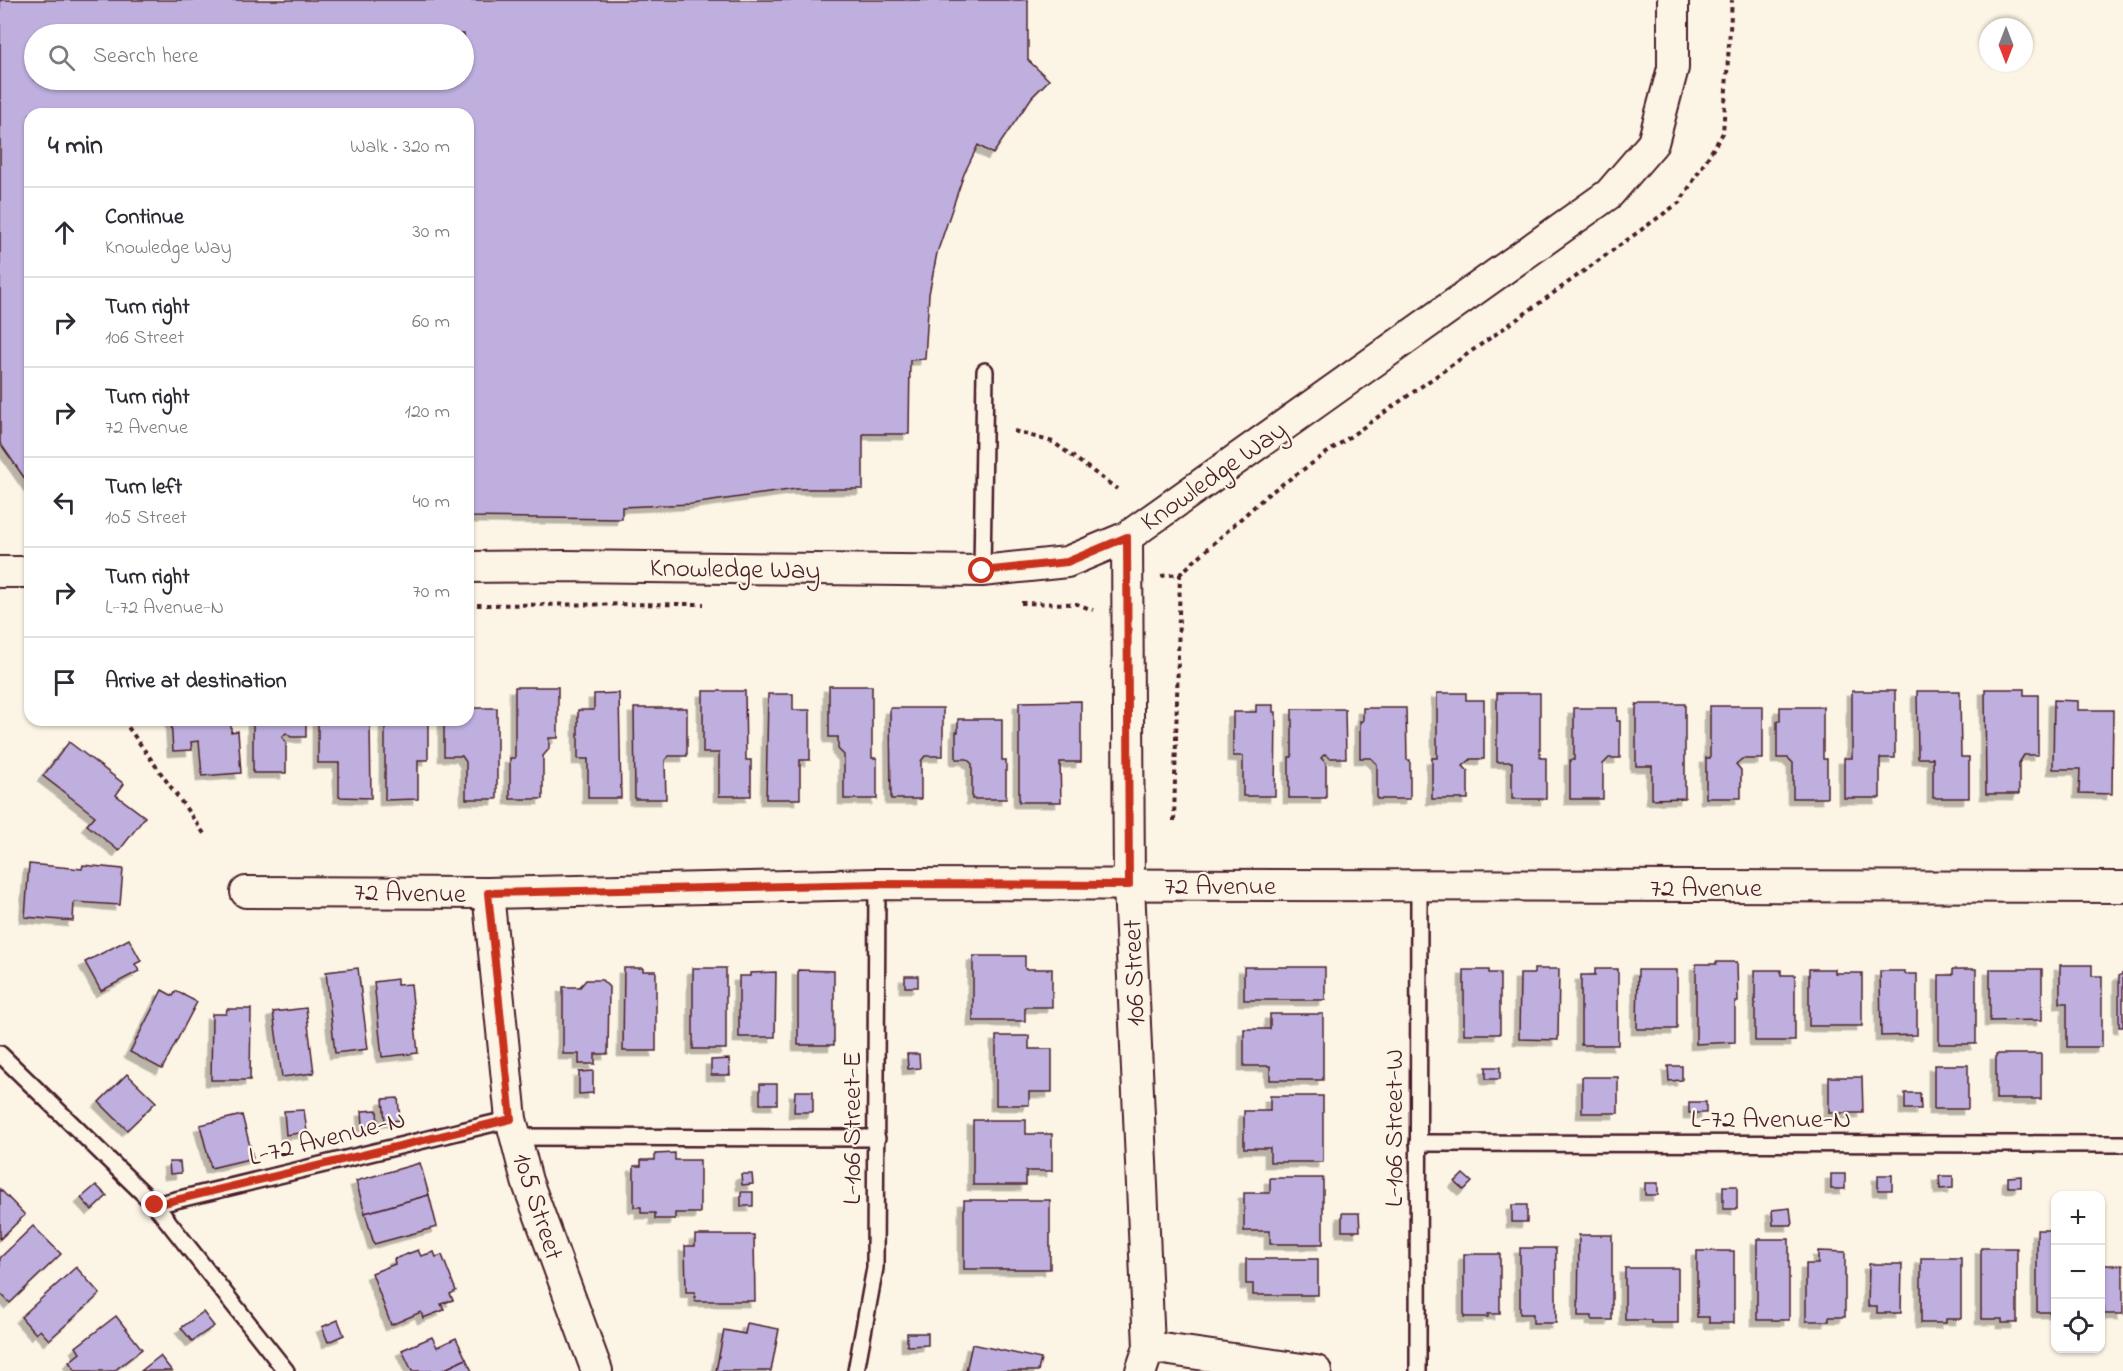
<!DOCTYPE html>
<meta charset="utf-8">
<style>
:root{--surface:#fff;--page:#f7f7f7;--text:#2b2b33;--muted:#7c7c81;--line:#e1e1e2}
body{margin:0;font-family:"Indie Flower",sans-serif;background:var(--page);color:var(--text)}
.controls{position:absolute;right:18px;bottom:18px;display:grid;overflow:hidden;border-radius:12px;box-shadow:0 2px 4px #0004}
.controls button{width:54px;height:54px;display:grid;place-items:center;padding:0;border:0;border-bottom:2px solid var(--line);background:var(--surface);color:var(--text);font:30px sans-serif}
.compass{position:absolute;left:1979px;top:18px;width:54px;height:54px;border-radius:50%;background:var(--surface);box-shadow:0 2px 4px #0004;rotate:180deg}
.stop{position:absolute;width:18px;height:18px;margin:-14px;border:4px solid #c8321e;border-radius:50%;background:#fff}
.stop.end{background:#c8321e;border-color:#fff;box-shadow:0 2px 6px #0008}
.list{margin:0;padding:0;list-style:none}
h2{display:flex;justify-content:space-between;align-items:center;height:78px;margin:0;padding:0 24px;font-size:26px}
h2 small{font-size:20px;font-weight:400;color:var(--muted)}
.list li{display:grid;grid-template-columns:39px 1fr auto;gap:18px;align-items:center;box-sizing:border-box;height:90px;padding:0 24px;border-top:2px solid var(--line)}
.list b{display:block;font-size:22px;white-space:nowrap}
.list p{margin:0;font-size:20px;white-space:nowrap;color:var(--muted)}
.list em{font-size:20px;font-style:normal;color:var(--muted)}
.icon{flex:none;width:33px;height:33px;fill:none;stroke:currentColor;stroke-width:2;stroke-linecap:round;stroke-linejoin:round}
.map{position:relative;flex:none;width:2123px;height:1371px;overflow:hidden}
.search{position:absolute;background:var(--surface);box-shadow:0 2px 4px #0004;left:24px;top:24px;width:450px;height:66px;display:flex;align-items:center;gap:15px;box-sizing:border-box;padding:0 21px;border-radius:33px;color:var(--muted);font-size:22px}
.panel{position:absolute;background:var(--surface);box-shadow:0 2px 4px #0004;left:24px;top:108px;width:450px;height:618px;border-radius:18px}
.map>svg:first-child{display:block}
</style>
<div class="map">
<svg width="2123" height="1371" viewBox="0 0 2123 1371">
<defs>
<filter id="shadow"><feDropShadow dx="-5.5" dy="5.5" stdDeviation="0" flood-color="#0004"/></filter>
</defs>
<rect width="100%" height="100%" fill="#fcf5e5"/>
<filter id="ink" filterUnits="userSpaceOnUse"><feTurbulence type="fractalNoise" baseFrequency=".0167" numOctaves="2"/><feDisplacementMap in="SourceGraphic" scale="12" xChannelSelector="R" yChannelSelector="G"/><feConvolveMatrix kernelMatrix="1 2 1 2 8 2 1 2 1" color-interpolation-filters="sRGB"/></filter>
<g filter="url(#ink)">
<g fill="#beafdf" stroke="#4a1f2b" stroke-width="1.5" fill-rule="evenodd" filter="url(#shadow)">
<path d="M 0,0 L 1028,0 L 1028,60 L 1049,80 L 1032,97 L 993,154 L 978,145 L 964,174 L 937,253 L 929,294 L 925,359 L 910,360 L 909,434 L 863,434 L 863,489 L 796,489 L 692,504 L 622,507 L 622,519 L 468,517 L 468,114 L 30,114 L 30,486 L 0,443 ZM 34,34 L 464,34 L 464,80 L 34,80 Z"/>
<path d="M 829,686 L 872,686 L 872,758 L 877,758 L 877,799 L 844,799 L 844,755 L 838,749 L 838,737 L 829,737 Z"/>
<path d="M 515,687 L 558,687 L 558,738 L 549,738 L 549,749 L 543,756 L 543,799 L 510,799 L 510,758 L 515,758 Z"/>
<path d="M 1985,689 L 2024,689 L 2024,695 L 2038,695 L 2038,755 L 2024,755 L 2019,763 L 2019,794 L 1986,794 Z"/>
<path d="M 703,691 L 745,691 L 746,760 L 751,760 L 751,796 L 719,796 L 719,753 L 703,753 Z"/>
<path d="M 1852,691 L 1895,691 L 1895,758 L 1880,758 L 1880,798 L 1844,798 L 1844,758 L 1852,758 Z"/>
<path d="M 1917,691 L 1960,691 L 1961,757 L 1969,757 L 1969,798 L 1933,798 L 1933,758 L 1918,758 Z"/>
<path d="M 619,693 L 621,798 L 588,798 L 588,759 L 578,759 L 578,710 L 594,710 L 594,694 Z"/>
<path d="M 1437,693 L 1466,693 L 1466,700 L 1484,700 L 1484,759 L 1471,759 L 1463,766 L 1468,771 L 1468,799 L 1432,799 L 1432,758 L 1437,758 Z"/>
<path d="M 1497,693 L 1540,693 L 1540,758 L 1546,758 L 1546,799 L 1512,799 L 1512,762 L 1497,762 Z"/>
<path d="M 768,694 L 793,694 L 793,710 L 810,710 L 810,760 L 800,760 L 800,799 L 766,799 Z"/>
<path d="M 2054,700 L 2078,701 L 2078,710 L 2113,710 L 2112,794 L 2079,793 L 2080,769 L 2053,769 Z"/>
<path d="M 1081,701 L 1081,762 L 1060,762 L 1061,802 L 1019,802 L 1019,702 Z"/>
<path d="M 1636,704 L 1685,704 L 1685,798 L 1652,799 L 1652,766 L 1636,766 Z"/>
<path d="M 1256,705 L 1273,705 L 1273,712 L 1276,712 L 1275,796 L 1243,796 L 1243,756 L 1233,756 L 1233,712 L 1256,712 Z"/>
<path d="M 1710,706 L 1763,706 L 1763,759 L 1742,759 L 1736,764 L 1741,770 L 1741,798 L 1706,798 L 1706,758 L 1710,758 Z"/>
<path d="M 1780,707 L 1823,707 L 1823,759 L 1827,759 L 1827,798 L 1793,798 L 1793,763 L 1788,758 L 1777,758 L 1777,721 L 1780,721 Z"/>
<path d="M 468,708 L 497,708 L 497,799 L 466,799 L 466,762 L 462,756 L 444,756 L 444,720 L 468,720 Z"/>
<path d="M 634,708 L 687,708 L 687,756 L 669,756 L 665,760 L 666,799 L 635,799 Z"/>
<path d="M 890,708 L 943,708 L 943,756 L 925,756 L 921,761 L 921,799 L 891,799 Z"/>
<path d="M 1363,708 L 1406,708 L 1407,760 L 1410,760 L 1410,799 L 1377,799 L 1377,764 L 1371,758 L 1360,758 L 1360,721 L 1363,721 Z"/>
<path d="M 1574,708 L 1617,708 L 1617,721 L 1620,721 L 1620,758 L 1609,758 L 1603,764 L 1603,799 L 1570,799 L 1570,760 L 1574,760 Z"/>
<path d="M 1292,709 L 1345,709 L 1346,758 L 1330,758 L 1325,754 L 1321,758 L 1326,763 L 1326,798 L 1289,798 L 1289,757 L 1292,757 Z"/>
<path d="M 958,719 L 1002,719 L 1002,760 L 1006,760 L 1006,799 L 972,799 L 972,764 L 967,759 L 956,759 L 956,732 L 958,732 Z"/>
<path d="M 171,720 L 231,720 L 231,732 L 238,731 L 241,773 L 202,776 L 199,741 L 191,742 L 192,750 L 173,751 Z"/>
<path d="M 253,720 L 306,720 L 306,737 L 291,737 L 286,733 L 282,737 L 286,742 L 286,773 L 253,773 Z"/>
<path d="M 318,720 L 370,720 L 371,798 L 339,797 L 339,763 L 318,763 Z"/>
<path d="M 385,720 L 428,720 L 428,760 L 418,760 L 418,799 L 385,800 Z"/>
<path d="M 69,742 L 124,784 L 116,795 L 145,817 L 119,851 L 87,825 L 95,816 L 43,776 Z"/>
<path d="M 29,864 L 82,869 L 83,865 L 123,869 L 120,905 L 74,902 L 73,921 L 25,917 Z"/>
<path d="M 129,939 L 141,961 L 135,964 L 139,971 L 101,991 L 85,962 Z"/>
<path d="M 973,956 L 1025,956 L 1025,969 L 1052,969 L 1052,1007 L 1025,1007 L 1025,1021 L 973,1021 Z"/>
<path d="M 1716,962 L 1737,962 L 1738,1002 L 1735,1002 L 1735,1042 L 1696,1044 L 1696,964 L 1716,964 Z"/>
<path d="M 2060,965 L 2092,965 L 2092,976 L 2102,976 L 2102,1047 L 2067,1047 L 2067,1003 L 2060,1003 Z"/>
<rect x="1244" y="967" width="81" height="33"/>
<path d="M 358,968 L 368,1049 L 335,1053 L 326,972 Z"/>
<path d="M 624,968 L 643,968 L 643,971 L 656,971 L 656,1051 L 623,1051 Z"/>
<rect x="693" y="968" width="33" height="81"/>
<path d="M 1534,969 L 1559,969 L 1558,1040 L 1519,1039 L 1520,974 L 1534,974 Z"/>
<path d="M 1595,969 L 1618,969 L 1618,1045 L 1581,1045 L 1581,975 L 1595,975 Z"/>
<path d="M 1809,969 L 1835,969 L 1835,973 L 1862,973 L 1862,1026 L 1809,1026 Z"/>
<path d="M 1953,969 L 1976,969 L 1976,1044 L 1939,1044 L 1939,975 L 1953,975 Z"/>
<path d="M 1990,969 L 2042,969 L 2042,1020 L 1990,1021 Z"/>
<path d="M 798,970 L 834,971 L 834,1045 L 798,1045 Z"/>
<path d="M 1464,970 L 1489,970 L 1489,973 L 1500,973 L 1500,1034 L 1464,1034 Z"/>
<path d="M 1638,970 L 1677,970 L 1677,1029 L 1637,1029 Z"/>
<path d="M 1755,970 L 1781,970 L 1781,975 L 1795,975 L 1795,1041 L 1755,1041 Z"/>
<path d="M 1880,971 L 1905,971 L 1905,974 L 1917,974 L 1917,1035 L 1881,1036 Z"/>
<path d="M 776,972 L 775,1037 L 739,1037 L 739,976 L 750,976 L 750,973 Z"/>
<path d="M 2123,973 L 2123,1027 L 2119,1027 L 2119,976 Z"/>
<rect x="905" y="976" width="13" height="11"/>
<path d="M 397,979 L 397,985 L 411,984 L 418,1053 L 382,1057 L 374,982 Z"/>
<path d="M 586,980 L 602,980 L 609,987 L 608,1054 L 595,1054 L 595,1064 L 579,1064 L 579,1054 L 563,1054 L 563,987 L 580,987 Z"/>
<path d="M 162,990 L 173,996 L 176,991 L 197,1002 L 162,1069 L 130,1052 Z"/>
<path d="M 306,1008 L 314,1073 L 282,1077 L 273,1012 Z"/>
<path d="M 227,1009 L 251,1009 L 250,1080 L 211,1080 L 212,1014 L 226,1014 Z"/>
<path d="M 1270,1014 L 1323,1014 L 1323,1080 L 1270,1080 L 1270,1066 L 1244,1066 L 1244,1029 L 1270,1029 Z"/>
<path d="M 996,1036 L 1029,1036 L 1029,1049 L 1052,1049 L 1052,1092 L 1029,1092 L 1029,1105 L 996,1105 Z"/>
<path d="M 907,1054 L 919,1054 L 920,1068 L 908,1069 Z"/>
<rect x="1996" y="1054" width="45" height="45"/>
<path d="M 729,1059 L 730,1075 L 711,1075 L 711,1060 Z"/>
<rect x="1934" y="1065" width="34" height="44"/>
<path d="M 1668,1066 L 1682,1066 L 1682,1080 L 1669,1081 Z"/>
<rect x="1486" y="1067" width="14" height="12"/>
<path d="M 593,1071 L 593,1093 L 579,1094 L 579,1072 Z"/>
<path d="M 127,1074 L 156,1102 L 127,1130 L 99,1102 Z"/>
<rect x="1582" y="1077" width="36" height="36"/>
<path d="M 1829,1077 L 1862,1077 L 1863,1113 L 1829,1113 Z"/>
<rect x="760" y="1084" width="17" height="20"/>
<path d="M 795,1091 L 813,1091 L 813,1112 L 794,1112 Z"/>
<path d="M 1905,1093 L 1920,1093 L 1921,1109 L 1905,1109 Z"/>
<path d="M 1270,1096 L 1323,1096 L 1323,1162 L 1270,1162 L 1270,1148 L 1244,1148 L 1244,1111 L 1270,1111 Z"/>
<path d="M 398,1098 L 400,1120 L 385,1122 L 383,1099 Z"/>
<rect x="1689" y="1102" width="17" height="11"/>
<path d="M 304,1110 L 307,1132 L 286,1135 L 284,1111 Z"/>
<path d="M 377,1110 L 378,1125 L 363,1126 L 362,1111 Z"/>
<path d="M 242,1115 L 253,1158 L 211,1168 L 200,1125 Z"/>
<path d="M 973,1120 L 1026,1120 L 1026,1134 L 1052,1134 L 1052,1171 L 1026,1171 L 1026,1185 L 973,1185 Z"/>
<path d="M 675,1153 L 675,1160 L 700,1160 L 700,1213 L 675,1213 L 675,1219 L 655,1219 L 655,1213 L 641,1213 L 641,1207 L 634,1207 L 634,1166 L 641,1166 L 641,1160 L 655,1160 L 655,1154 Z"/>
<path d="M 169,1162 L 180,1162 L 181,1173 L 170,1174 Z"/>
<path d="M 420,1163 L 429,1195 L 365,1213 L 356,1181 Z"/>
<path d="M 741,1174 L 752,1174 L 753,1184 L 742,1185 Z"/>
<path d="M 1463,1174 L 1472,1182 L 1464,1190 L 1455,1182 Z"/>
<rect x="1831" y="1174" width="14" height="15"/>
<rect x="1878" y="1175" width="14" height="15"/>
<path d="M 1939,1176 L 1953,1176 L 1953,1188 L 1940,1189 Z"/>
<path d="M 2021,1176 L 2021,1187 L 2008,1187 L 2008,1177 Z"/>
<path d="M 1270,1178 L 1323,1178 L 1323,1244 L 1270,1244 L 1270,1231 L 1244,1231 L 1244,1193 L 1270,1193 Z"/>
<rect x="1645" y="1183" width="13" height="12"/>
<path d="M 96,1185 L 107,1196 L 92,1210 L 81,1198 Z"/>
<rect x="1723" y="1186" width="14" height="23"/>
<path d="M 0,1189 L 25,1215 L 0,1239 Z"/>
<rect x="741" y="1192" width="12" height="14"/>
<path d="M 429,1195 L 437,1227 L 374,1244 L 365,1213 Z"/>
<rect x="964" y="1200" width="86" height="69"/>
<rect x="1512" y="1205" width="15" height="17"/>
<path d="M 1790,1208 L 1792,1225 L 1773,1225 L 1772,1210 Z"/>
<path d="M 1342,1213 L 1359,1213 L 1360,1231 L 1342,1231 Z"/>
<path d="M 33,1226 L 61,1254 L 10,1303 L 0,1293 L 0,1258 Z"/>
<rect x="2037" y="1230" width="19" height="82"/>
<path d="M 695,1235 L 754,1235 L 755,1301 L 695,1301 L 695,1292 L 686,1292 L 685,1246 L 695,1246 Z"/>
<path d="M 1579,1235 L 1612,1235 L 1612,1320 L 1592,1320 L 1592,1316 L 1578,1316 Z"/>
<rect x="1757" y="1239" width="32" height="81"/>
<path d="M 1520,1248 L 1556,1248 L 1556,1323 L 1533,1323 L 1533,1314 L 1520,1314 Z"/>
<path d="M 1981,1248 L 2017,1248 L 2017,1323 L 2002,1323 L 2002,1319 L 1981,1319 Z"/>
<path d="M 418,1250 L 421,1256 L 434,1252 L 436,1257 L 442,1255 L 456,1291 L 450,1294 L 453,1300 L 441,1304 L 444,1310 L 423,1318 L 421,1312 L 391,1325 L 372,1273 L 395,1264 L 394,1259 Z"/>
<path d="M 1697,1251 L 1734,1251 L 1734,1323 L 1709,1323 L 1709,1317 L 1697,1317 Z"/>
<path d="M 1818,1251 L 1845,1252 L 1845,1317 L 1829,1317 L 1829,1321 L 1806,1321 L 1806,1264 L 1818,1264 Z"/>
<path d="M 1464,1254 L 1500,1254 L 1500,1314 L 1488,1314 L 1488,1317 L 1464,1317 Z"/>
<path d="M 1921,1258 L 1961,1258 L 1961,1319 L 1946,1319 L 1946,1323 L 1921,1323 Z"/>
<path d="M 1246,1259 L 1318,1259 L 1318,1295 L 1253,1295 L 1253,1284 L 1246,1284 Z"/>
<path d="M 1869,1264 L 1902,1264 L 1901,1313 L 1877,1313 L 1877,1306 L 1868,1306 Z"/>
<path d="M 2100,1265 L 2123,1265 L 2123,1314 L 2104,1314 L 2104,1307 L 2100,1307 Z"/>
<path d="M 76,1267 L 100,1294 L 49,1340 L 40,1330 L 36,1334 L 21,1317 Z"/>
<path d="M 1625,1268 L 1678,1268 L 1678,1323 L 1651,1323 L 1651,1320 L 1625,1320 Z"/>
<path d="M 203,1312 L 214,1326 L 192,1341 L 181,1328 Z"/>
<path d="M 116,1316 L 142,1349 L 114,1371 L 76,1371 L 69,1362 L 80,1353 L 76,1347 Z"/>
<path d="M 338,1320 L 344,1335 L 328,1342 L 322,1327 Z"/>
<path d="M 747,1323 L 779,1329 L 771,1371 L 716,1371 L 724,1330 L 745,1334 Z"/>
<path d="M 907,1333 L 928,1333 L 928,1345 L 907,1346 Z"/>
<path d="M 432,1337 L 437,1347 L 456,1338 L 466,1359 L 441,1371 L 412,1371 L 402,1350 Z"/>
<path d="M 972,1344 L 1041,1359 L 1038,1371 L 966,1371 Z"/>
<path d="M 160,1356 L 172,1371 L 141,1371 Z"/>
<path d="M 466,1359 L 472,1371 L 441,1371 Z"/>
</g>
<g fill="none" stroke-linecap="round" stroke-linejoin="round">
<defs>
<g id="lane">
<path d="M 982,571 L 985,371"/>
<path d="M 0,1054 L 155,1205 L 286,1371"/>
<path d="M 517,1137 L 877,1138"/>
<path d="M 1418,1143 L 2123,1144"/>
<path d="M 155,1205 L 511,1119"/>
<path d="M 856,1371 L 875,1268 L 877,884"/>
<path d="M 1418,1371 L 1419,886"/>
</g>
<g id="street">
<path d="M 1127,537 L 1129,885 L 1149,1347 L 1141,1371"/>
<path d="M 468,567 L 564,566 L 982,571 L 1067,562 L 1127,537 L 1609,194 L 1653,143 L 1673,68 L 1673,0"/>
<path d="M 0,572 L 30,572"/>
<path d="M 246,892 L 488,893 L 877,884 L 2123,887"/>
<path d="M 488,893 L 511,1119 L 527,1181 L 597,1371"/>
<path d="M 1149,1347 L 1316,1371"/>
</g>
</defs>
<use href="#lane" stroke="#4a1f2b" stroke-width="20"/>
<use href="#street" stroke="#4a1f2b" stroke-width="34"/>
<g stroke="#4a1f2b" stroke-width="4" stroke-dasharray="4.5 4.5" stroke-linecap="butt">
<path d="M 1014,431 L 1053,442 L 1117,489"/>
<path d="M 1161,576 L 1180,574 L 1267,495 L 1520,317 L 1680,202 L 1723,133 L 1732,0"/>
<path d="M 1021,603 L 1077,604 L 1093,610"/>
<path d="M 468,605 L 704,604"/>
<path d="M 123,720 L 205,835"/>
<path d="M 1174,821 L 1180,574"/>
</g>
<use href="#lane" stroke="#fcf5e5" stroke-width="15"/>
<use href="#street" stroke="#fcf5e5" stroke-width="30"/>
</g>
</g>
<g fill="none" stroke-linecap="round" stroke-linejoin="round" filter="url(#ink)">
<path stroke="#c8321e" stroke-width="8" d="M 155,1205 L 511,1119 L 488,893 L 877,884 L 1129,885 L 1127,537 L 1067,562 L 982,571"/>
</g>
<g text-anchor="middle" stroke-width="4.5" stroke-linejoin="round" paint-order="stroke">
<g font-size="27" fill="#4a1f2b" stroke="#fcf5e5">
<text transform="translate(1213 475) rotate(-35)" y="9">Knowledge Way</text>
<text transform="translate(735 568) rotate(1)" y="9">Knowledge Way</text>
<text x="1220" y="894">72 Avenue</text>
<text x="1706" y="896">72 Avenue</text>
<text transform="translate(410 892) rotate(1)" y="9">72 Avenue</text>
<text transform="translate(1133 973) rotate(-92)" y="9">106 Street</text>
<text x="1771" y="1127">L-72 Avenue-N</text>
<text transform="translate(851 1128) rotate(-90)" y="9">L-106 Street-E</text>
<text transform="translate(1393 1128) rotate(-90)" y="9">L-106 Street-W</text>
<text transform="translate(327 1137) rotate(-14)" y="9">L-72 Avenue-N</text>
<text transform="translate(539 1206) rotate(72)" y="9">105 Street</text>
</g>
</g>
</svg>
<div class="controls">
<button>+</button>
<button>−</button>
<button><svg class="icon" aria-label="locate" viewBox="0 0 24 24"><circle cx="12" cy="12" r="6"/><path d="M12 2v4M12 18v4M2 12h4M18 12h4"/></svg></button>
</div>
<svg class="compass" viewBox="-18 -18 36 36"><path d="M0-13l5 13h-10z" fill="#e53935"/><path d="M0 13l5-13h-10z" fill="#7c7c81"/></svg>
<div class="stop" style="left:982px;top:571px"></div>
<div class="stop end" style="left:155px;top:1205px"></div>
<div class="search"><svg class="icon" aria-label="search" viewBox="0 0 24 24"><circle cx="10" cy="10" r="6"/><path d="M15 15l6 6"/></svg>Search here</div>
<section class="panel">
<h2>4 min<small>Walk · 320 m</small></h2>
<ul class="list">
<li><svg class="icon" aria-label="ahead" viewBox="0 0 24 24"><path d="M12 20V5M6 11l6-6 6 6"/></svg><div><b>Continue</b><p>Knowledge Way</p></div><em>30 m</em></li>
<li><svg class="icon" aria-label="right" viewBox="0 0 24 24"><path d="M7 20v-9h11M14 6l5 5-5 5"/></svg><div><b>Turn right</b><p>106 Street</p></div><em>60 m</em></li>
<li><svg class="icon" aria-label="right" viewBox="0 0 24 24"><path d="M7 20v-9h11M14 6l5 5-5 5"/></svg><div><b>Turn right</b><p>72 Avenue</p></div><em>120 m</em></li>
<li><svg class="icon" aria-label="left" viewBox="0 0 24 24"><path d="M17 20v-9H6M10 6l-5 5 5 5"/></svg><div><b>Turn left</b><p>105 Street</p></div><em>40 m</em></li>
<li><svg class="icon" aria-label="right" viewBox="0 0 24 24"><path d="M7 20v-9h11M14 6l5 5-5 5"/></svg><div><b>Turn right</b><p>L-72 Avenue-N</p></div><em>70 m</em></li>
<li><svg class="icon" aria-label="arrive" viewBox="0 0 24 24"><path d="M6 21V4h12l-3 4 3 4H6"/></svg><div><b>Arrive at destination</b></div></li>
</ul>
</section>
</div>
